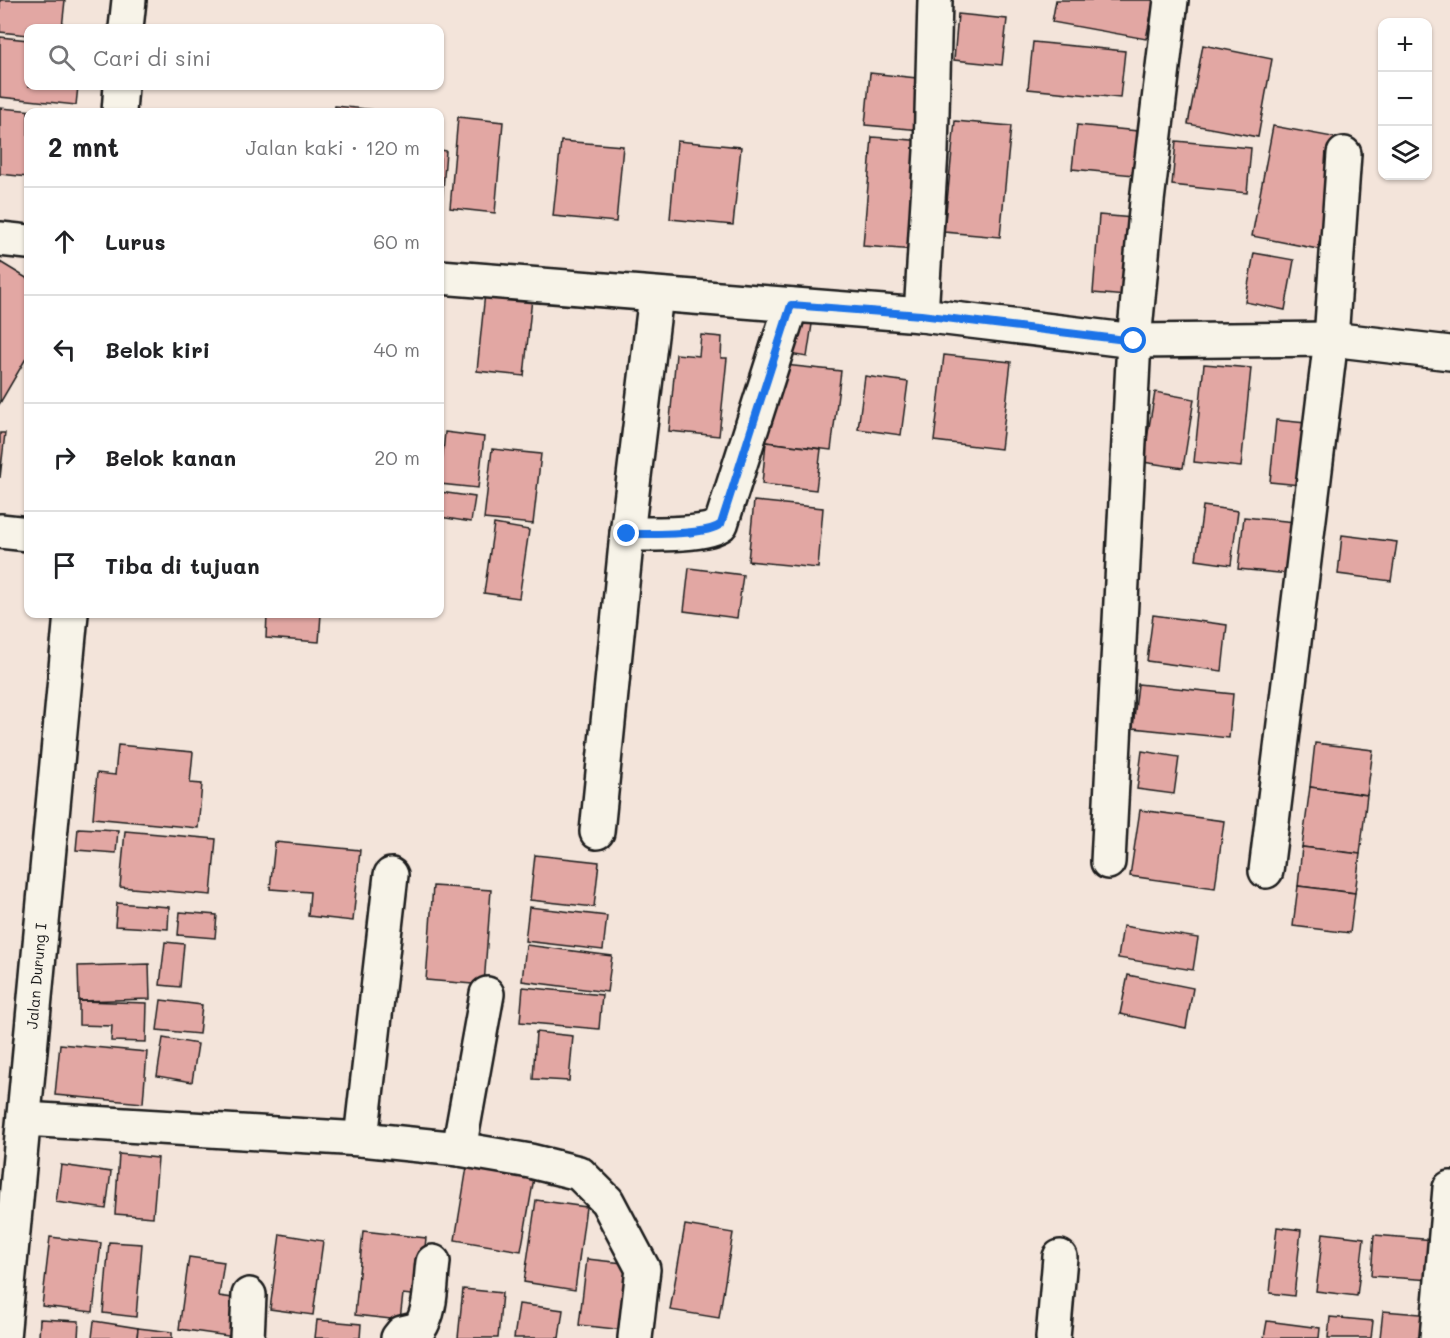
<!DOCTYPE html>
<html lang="id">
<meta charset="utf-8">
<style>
:root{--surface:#fff;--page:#f6f6f6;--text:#202124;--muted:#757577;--line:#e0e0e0}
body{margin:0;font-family:Mali,sans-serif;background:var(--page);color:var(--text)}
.controls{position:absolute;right:18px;top:18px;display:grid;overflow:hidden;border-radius:12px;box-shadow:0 2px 4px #0004}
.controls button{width:54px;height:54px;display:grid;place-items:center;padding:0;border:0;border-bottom:2px solid var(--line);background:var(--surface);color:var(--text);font:30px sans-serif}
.stop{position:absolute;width:18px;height:18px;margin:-14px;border:4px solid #1a73e8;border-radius:50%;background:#fff}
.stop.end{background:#1a73e8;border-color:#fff;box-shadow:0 2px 6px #0008}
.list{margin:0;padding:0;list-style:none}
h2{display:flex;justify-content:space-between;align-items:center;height:78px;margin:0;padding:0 24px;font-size:26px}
h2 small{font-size:20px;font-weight:400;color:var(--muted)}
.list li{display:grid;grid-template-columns:39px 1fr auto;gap:18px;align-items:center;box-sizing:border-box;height:108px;padding:0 24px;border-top:2px solid var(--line)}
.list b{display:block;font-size:22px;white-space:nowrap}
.list em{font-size:20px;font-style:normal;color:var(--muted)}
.icon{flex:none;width:33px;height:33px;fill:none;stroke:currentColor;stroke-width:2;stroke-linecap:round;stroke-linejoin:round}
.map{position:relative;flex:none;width:1450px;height:1338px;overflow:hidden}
.search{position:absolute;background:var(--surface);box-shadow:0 2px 4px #0004;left:24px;top:24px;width:420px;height:66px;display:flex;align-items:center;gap:15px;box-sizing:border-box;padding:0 21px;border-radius:12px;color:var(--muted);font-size:22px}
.panel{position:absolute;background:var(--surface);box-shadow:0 2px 4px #0004;left:24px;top:108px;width:420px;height:510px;border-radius:12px}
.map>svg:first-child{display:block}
</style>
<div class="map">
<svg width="1450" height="1338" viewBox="0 0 1450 1338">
<rect width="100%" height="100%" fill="#f3e4da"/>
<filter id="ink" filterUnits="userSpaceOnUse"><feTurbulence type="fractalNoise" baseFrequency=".0167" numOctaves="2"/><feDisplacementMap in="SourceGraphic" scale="12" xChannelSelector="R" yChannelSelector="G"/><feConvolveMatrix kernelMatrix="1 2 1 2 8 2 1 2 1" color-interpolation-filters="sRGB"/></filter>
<g filter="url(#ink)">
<g fill="#e2a7a3" stroke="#1c1c1c" stroke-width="1.5">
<path d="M 0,0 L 65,0 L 62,28 L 28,28 L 28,35 L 0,32 Z"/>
<path d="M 1056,0 L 1154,0 L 1146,39 L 1052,22 Z"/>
<path d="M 958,14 L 1007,19 L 1002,65 L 954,60 Z"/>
<path d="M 0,37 L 28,40 L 28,86 L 78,86 L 76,105 L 0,97 Z"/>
<path d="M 1033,42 L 1125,51 L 1120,98 L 1028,89 Z"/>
<path d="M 1203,45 L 1272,59 L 1258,137 L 1188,124 Z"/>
<path d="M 870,73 L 926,79 L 921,130 L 865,125 Z"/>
<path d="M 335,106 L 397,112 L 334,112 Z"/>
<path d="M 0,108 L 46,112 L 28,112 L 28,177 L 0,174 Z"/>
<path d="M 458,117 L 503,122 L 495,213 L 450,208 Z"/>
<path d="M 955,121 L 1011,126 L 1000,237 L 944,232 Z"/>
<path d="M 1077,125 L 1138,131 L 1134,175 L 1072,169 Z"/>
<path d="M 1273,126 L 1338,138 L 1318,249 L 1252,236 Z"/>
<path d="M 872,137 L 925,141 L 915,250 L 863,246 Z"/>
<path d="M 561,141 L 623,146 L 616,222 L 553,216 Z"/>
<path d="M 677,141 L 741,147 L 733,225 L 670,219 Z"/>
<path d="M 1176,141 L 1251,148 L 1247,193 L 1172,185 Z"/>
<path d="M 440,150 L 446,151 L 440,227 Z"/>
<path d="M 1099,215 L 1133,218 L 1126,296 L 1093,293 Z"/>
<path d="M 1254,253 L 1294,260 L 1285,310 L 1245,302 Z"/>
<path d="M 0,262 L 28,279 L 28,355 L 0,403 Z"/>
<path d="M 485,293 L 532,298 L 524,376 L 477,371 Z"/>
<path d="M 788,320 L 812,324 L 807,357 L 783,353 Z"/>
<path d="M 701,335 L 722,337 L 721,358 L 727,358 L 719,436 L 669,431 L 676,354 L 699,356 Z"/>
<path d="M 944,355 L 1011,362 L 1001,449 L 934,441 Z"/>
<path d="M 775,364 L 841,371 L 831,450 L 766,442 Z"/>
<path d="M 1204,364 L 1251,368 L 1241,467 L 1194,462 Z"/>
<path d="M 865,376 L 908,382 L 901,435 L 858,429 Z"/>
<path d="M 1155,392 L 1194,399 L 1183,468 L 1143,462 Z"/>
<path d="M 1276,420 L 1316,424 L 1310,486 L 1270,482 Z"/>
<path d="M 445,432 L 484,437 L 478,488 L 440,484 Z"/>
<path d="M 0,433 L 5,433 L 0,478 Z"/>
<path d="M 766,442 L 821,449 L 816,490 L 762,484 Z"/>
<path d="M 492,449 L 541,454 L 533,524 L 484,519 Z"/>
<path d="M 440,492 L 475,497 L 471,522 L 440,517 Z"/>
<path d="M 754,501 L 823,508 L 818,568 L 748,561 Z"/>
<path d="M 1203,506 L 1238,511 L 1231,565 L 1196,560 Z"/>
<path d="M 1244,517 L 1295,522 L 1289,574 L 1238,569 Z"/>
<path d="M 494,524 L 529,530 L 519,598 L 484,593 Z"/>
<path d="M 1342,535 L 1397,542 L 1391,581 L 1338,574 Z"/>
<path d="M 689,568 L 743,575 L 737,618 L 684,611 Z"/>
<path d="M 267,614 L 321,614 L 319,642 L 266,638 Z"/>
<path d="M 1153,615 L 1227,625 L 1222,671 L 1147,661 Z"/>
<path d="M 1138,684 L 1233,694 L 1229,738 L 1133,728 Z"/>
<path d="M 1315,743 L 1373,750 L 1367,795 L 1310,787 Z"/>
<path d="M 118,745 L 193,752 L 190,783 L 202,784 L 198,828 L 93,818 L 97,773 L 115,775 Z"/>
<path d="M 1142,751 L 1179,757 L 1174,794 L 1137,789 Z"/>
<path d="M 1310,787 L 1367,795 L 1360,854 L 1302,847 Z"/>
<path d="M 1140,810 L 1224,821 L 1215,888 L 1130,876 Z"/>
<path d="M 78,828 L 118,830 L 116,853 L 76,850 Z"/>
<path d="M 125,831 L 216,839 L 211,895 L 120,887 Z"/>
<path d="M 275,842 L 360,850 L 353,921 L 308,916 L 310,892 L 270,889 Z"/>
<path d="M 1302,847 L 1360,854 L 1355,893 L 1298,886 Z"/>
<path d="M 535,855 L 599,862 L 594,907 L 530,900 Z"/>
<path d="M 433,886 L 491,890 L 484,985 L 426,980 Z"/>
<path d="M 1298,886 L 1355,893 L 1350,933 L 1293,926 Z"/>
<path d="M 117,903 L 169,907 L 168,929 L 115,926 Z"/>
<path d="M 529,907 L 607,916 L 603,950 L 525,941 Z"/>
<path d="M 180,912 L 217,915 L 215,938 L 178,935 Z"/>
<path d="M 1123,926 L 1198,938 L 1193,970 L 1118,958 Z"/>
<path d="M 165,942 L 184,944 L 180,987 L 160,985 Z"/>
<path d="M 526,945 L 612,956 L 607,992 L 522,981 Z"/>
<path d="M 149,964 L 150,999 L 79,1001 L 78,966 Z"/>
<path d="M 1128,975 L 1193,988 L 1186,1028 L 1120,1014 Z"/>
<path d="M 523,987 L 602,995 L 599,1029 L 520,1022 Z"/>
<path d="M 161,1000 L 202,1005 L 199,1034 L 157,1030 Z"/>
<path d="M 79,1001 L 147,1003 L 146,1042 L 111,1041 L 112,1026 L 79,1025 Z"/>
<path d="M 536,1032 L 573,1036 L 569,1081 L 533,1079 Z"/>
<path d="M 163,1038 L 198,1044 L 192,1082 L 157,1076 Z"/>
<path d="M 60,1044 L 147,1052 L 143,1103 L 55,1095 Z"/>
<path d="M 119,1154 L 158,1158 L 153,1217 L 115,1214 Z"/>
<path d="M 61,1165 L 111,1172 L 106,1209 L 56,1202 Z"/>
<path d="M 467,1167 L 534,1178 L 521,1251 L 455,1240 Z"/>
<path d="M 536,1200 L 586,1207 L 575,1290 L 524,1282 Z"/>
<path d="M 685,1225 L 733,1233 L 719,1318 L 670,1310 Z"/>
<path d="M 1277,1227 L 1301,1230 L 1294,1296 L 1270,1293 Z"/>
<path d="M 363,1231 L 426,1238 L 420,1296 L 403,1294 L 400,1320 L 355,1315 Z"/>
<path d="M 1323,1233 L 1364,1238 L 1357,1296 L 1316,1291 Z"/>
<path d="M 280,1234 L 323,1241 L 313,1315 L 270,1309 Z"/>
<path d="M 1374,1235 L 1435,1240 L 1432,1280 L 1371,1276 Z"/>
<path d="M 50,1237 L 101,1243 L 93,1312 L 42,1306 Z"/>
<path d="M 109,1242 L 142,1244 L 136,1317 L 103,1313 Z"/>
<path d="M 189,1257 L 224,1262 L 219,1296 L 240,1299 L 235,1337 L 179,1329 Z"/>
<path d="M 587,1259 L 632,1264 L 624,1330 L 579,1325 Z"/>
<path d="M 463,1289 L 502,1293 L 498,1338 L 458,1338 Z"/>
<path d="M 519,1304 L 563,1310 L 559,1338 L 514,1338 Z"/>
<path d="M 1383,1311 L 1432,1315 L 1430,1338 L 1380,1338 Z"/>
<path d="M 1330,1317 L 1373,1321 L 1371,1338 L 1328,1338 Z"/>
<path d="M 40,1319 L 79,1321 L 78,1338 L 39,1338 Z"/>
<path d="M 317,1320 L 361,1324 L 360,1338 L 315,1338 Z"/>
<path d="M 94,1321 L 138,1328 L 137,1338 L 92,1338 Z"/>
<path d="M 1267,1321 L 1320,1328 L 1319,1338 L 1264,1338 Z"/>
<path d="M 138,1328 L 172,1332 L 172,1338 L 137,1338 Z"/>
</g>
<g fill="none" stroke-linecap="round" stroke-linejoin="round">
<defs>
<g id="minor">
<path d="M 126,28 L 129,0"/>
<path d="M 119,112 L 121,86"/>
<path d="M 0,239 L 28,242"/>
<path d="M 440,277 L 921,315 L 1134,341 L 1331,339 L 1450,353"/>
<path d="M 921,315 L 931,151 L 935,0"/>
<path d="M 0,531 L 28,534"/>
<path d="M 627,534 C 647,534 707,536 721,524 L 791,305"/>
<path d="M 597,832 L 627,534 L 656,295"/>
<path d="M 1108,862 L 1134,341 L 1147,201 L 1171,0"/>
<path d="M 1266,871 L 1331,339 L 1344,154"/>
<path d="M 24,1119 L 361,1139 L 459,1149 L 530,1161 L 579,1173 L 607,1201 L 643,1269 L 635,1338"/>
<path d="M 361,1139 L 391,875"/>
<path d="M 459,1149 L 487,994"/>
<path d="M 3,1338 L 71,614"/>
<path d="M 247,1338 L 249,1295"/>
<path d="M 398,1338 L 402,1333 L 419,1329 C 432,1311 430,1283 433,1262"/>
<path d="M 1053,1338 L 1060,1257"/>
<path d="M 1437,1338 L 1450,1188"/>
</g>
</defs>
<use href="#minor" stroke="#1c1c1c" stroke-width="38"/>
<use href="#minor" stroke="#f7f3e8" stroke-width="33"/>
</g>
</g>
<g fill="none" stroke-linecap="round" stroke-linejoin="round" filter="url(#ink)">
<path stroke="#1a73e8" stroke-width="8" d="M 627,534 C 647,534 707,536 721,524 L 791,305 L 921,315 L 1134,341"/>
</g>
<g text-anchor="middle" stroke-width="4.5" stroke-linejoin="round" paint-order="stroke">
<g font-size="15" fill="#1c1c1c" stroke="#f7f3e8">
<text transform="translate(37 976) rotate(-85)" y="5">Jalan Durung I</text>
</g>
</g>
</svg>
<div class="controls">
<button>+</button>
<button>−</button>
<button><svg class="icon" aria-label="layers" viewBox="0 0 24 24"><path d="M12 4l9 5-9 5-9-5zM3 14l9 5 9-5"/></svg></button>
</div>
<div class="stop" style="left:1134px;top:341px"></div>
<div class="stop end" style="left:627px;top:534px"></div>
<div class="search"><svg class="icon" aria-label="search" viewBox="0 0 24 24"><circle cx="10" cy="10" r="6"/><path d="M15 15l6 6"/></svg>Cari di sini</div>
<section class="panel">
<h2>2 mnt<small>Jalan kaki · 120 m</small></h2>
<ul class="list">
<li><svg class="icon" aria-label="ahead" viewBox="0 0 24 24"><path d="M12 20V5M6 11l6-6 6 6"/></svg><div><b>Lurus</b></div><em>60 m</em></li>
<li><svg class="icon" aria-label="left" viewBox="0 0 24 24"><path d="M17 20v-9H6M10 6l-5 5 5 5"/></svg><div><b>Belok kiri</b></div><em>40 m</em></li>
<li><svg class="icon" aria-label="right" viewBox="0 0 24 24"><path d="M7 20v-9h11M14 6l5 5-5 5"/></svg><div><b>Belok kanan</b></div><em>20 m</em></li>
<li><svg class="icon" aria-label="arrive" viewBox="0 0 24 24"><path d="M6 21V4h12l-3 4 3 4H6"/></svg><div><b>Tiba di tujuan</b></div></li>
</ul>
</section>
</div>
